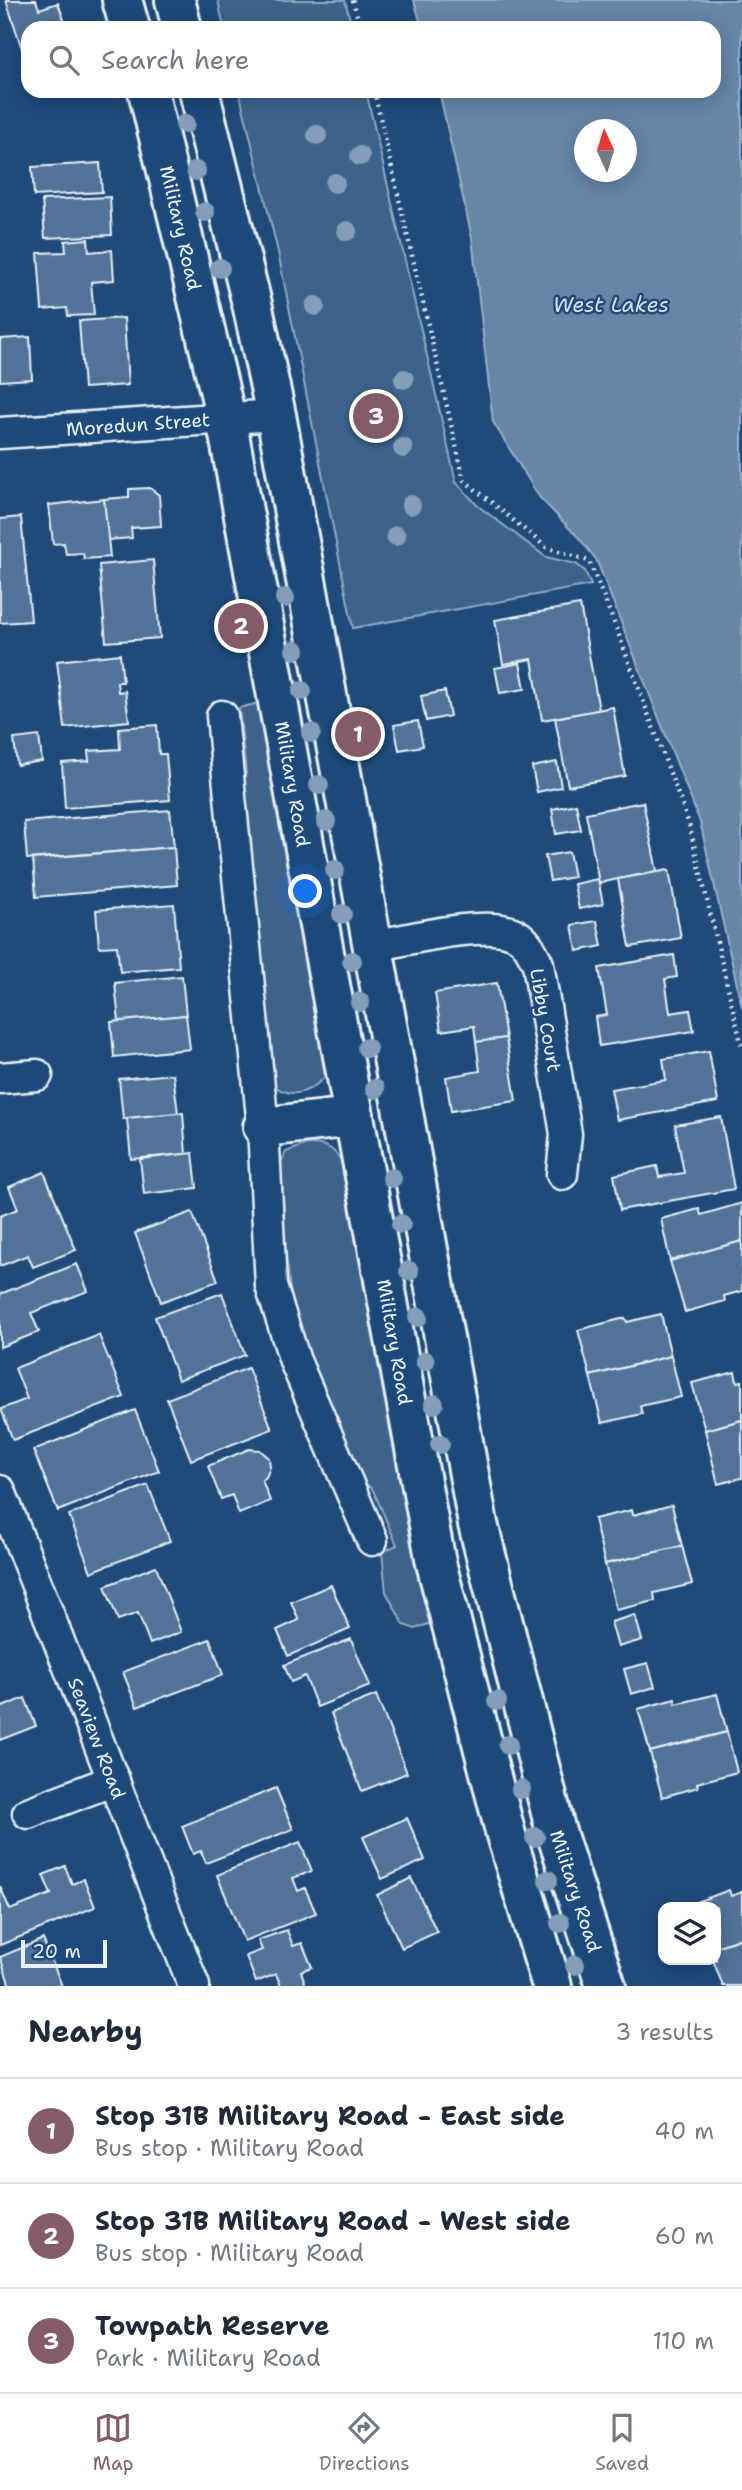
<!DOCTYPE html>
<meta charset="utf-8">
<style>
:root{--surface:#fff;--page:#f2f2f3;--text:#1f2937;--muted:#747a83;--line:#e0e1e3;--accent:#845c67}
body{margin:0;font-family:"Shantell Sans",sans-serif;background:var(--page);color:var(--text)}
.controls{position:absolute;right:21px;bottom:21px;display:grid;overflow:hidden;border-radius:14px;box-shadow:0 4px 18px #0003}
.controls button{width:63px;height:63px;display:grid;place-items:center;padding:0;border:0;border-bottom:2px solid var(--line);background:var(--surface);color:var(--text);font:35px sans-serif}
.compass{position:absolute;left:574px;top:119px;width:63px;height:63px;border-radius:50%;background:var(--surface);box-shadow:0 4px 18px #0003;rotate:356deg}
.scale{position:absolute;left:21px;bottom:18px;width:86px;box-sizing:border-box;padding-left:7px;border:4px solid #e8f1f8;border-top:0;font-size:19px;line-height:24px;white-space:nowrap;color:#e8f1f8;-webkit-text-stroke:5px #1f4a7a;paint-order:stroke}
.you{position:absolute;left:306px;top:892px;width:24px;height:24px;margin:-18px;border:5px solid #fff;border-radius:50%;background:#1a73e8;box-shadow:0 0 0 10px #1a73e833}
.badge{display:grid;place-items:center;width:46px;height:46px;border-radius:50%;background:var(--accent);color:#fff;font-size:23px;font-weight:700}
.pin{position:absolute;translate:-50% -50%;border:4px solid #fff;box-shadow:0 2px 7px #0006}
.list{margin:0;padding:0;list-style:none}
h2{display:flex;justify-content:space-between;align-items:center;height:91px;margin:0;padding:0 28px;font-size:30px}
h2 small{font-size:23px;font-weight:400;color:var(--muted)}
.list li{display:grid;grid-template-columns:46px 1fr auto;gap:21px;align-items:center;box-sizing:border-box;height:105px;padding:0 28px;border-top:2px solid var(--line)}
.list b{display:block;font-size:26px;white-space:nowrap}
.list p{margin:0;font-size:23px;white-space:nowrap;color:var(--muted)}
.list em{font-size:23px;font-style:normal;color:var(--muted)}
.icon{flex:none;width:38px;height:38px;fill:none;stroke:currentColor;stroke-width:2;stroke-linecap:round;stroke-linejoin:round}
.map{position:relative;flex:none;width:742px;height:1986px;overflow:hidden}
.search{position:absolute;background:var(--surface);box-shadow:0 4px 18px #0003;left:21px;right:21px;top:21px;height:77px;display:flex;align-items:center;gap:18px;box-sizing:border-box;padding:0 24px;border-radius:21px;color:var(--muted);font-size:26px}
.sheet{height:406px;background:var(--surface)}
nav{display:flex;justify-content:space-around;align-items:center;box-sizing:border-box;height:98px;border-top:2px solid var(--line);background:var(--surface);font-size:19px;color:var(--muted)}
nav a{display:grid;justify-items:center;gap:4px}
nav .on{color:var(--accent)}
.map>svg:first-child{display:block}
</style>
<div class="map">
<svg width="742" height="1986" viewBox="0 0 742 1986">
<rect width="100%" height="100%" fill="#1f4a7a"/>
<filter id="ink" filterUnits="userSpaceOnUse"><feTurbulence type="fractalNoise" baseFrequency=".0143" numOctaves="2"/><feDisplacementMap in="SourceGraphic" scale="14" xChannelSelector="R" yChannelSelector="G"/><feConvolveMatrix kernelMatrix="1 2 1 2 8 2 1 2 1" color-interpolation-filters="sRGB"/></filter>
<g filter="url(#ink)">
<g fill="#3c628c" stroke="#92aac2" stroke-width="2">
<path d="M 218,0 L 345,0 L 352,28 L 224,28 Z"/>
<path d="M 239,91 L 366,91 L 456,482 L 478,506 L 546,557 L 576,564 L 585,571 L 591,585 L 353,628 L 278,252 Z"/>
<path d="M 259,703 L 325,1068 L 324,1078 C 309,1093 290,1100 272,1084 L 241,790 L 246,773 L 239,708 Z"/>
<path d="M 307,1144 C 323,1144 333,1146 341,1161 L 401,1486 L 431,1623 L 415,1629 L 404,1625 L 386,1592 L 382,1552 L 397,1545 L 373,1490 L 361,1479 L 304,1343 L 295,1314 L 289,1283 L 277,1170 L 286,1152 Z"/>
</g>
<path fill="#6685a7" stroke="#9ab0c7" stroke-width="2" fill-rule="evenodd" d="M 414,0 L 742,0 L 742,1007 L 700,822 L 596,559 L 579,538 L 540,498 L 493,422 L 472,238 L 439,91 L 714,91 L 714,28 L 422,28 ZM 584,130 L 626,130 L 626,172 L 584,172 Z"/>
<g fill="#517399" stroke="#e8f1f8" stroke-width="2">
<path d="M 6,0 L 36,0 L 39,9 L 58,3 L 67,28 L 28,28 L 28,67 Z"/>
<path d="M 100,163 L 102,192 L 34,196 L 32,167 Z"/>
<path d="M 110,197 L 112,235 L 45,238 L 42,200 Z"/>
<path d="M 88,239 L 89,252 L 112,250 L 114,280 L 91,282 L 94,315 L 68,316 L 67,308 L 42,310 L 38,253 L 66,252 L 65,241 Z"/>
<path d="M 124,318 L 128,385 L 84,388 L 79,321 Z"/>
<path d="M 30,337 L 32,379 L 0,381 L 0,339 Z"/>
<path d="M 150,488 L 159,495 L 161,526 L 131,528 L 132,538 L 107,540 L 104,499 L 129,497 L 129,489 Z"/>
<path d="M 104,499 L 110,557 L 84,559 L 83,553 L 66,554 L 64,543 L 53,544 L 49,505 Z"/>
<path d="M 21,517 L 31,621 L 0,623 L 0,519 Z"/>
<path d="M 153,560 L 160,638 L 106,642 L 99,565 Z"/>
<path d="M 580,605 L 599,710 L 542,720 L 532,659 L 503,664 L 495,620 Z"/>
<path d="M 120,654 L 123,682 L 117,682 L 118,692 L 125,691 L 129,721 L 65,728 L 57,661 Z"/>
<path d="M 520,663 L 525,689 L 500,693 L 495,668 Z"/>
<path d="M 445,691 L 450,716 L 426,721 L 421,696 Z"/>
<path d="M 613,707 L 625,776 L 568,786 L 555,718 Z"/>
<path d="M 418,721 L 423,746 L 399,750 L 394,725 Z"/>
<path d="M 157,725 L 159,754 L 166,754 L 170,800 L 65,808 L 62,763 L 89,761 L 88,751 L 120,749 L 119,728 Z"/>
<path d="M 39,736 L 42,761 L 17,765 L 14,739 Z"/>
<path d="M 557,762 L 561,787 L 537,792 L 532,767 Z"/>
<path d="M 643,802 L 657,871 L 599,883 L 586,813 Z"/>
<path d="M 576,804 L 581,830 L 556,834 L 552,809 Z"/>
<path d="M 170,810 L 174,847 L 27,859 L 24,822 Z"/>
<path d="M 174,847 L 177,885 L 36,897 L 33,859 Z"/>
<path d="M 569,852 L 574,877 L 550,881 L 545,856 Z"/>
<path d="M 669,870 L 681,938 L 630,947 L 618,879 Z"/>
<path d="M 598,879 L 603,904 L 579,909 L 574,884 Z"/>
<path d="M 174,904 L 179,967 L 120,972 L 117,946 L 99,947 L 96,910 Z"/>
<path d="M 597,921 L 602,946 L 577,951 L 572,925 Z"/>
<path d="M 674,955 L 677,977 L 665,979 L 670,1013 L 690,1010 L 694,1031 L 599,1046 L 595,1017 L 607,1015 L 599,968 Z"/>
<path d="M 182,976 L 186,1015 L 119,1022 L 115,983 Z"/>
<path d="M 497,983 L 506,1038 L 476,1042 L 474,1026 L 441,1031 L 435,993 Z"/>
<path d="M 186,1015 L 190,1049 L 114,1057 L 111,1022 Z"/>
<path d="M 506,1038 L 516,1101 L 451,1111 L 446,1077 L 480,1071 L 476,1042 Z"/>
<path d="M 709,1051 L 718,1102 L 617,1120 L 611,1089 L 666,1080 L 663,1059 Z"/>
<path d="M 173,1074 L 178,1113 L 123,1119 L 119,1079 Z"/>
<path d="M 178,1113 L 183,1113 L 186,1154 L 131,1159 L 127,1118 Z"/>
<path d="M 721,1117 L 734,1189 L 620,1210 L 614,1175 L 657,1166 L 659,1177 L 684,1173 L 675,1125 Z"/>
<path d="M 193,1153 L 197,1188 L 144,1194 L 140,1159 Z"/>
<path d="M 44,1172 L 76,1250 L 33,1267 L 28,1255 L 0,1266 L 0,1216 L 18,1209 L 9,1187 Z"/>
<path d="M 742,1203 L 742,1241 L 670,1261 L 661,1219 L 699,1209 L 701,1215 Z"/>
<path d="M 192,1212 L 218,1281 L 161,1302 L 135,1233 Z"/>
<path d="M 742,1241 L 742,1291 L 724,1296 L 725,1301 L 685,1312 L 670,1261 Z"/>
<path d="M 77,1264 L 88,1291 L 31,1313 L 39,1332 L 0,1347 L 0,1294 Z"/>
<path d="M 222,1293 L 245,1355 L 178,1380 L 155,1317 Z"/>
<path d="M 661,1314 L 671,1356 L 590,1376 L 578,1330 L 625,1318 L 627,1322 Z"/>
<path d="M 99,1335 L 124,1397 L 13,1440 L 1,1409 L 27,1399 L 15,1368 Z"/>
<path d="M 671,1356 L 681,1397 L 640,1406 L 642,1414 L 602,1423 L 590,1376 Z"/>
<path d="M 248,1368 L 272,1429 L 191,1460 L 167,1399 Z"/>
<path d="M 735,1372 L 737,1382 L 742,1381 L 742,1420 L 705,1430 L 692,1383 Z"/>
<path d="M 135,1410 L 159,1471 L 58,1511 L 33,1450 Z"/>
<path d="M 742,1420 L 742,1478 L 718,1484 L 705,1430 Z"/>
<path d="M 249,1449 L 260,1450 L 269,1458 L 270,1467 L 266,1477 L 262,1480 L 270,1501 L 239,1514 L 232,1495 L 221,1499 L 208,1466 Z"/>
<path d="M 148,1485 L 170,1541 L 91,1572 L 69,1515 Z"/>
<path d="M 672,1505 L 682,1546 L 605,1564 L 594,1519 L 632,1510 L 633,1515 Z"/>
<path d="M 682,1546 L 692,1584 L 654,1593 L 655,1601 L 616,1610 L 605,1564 Z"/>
<path d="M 156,1566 L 181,1632 L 150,1644 L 138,1613 L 118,1620 L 105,1586 Z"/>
<path d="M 331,1585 L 350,1629 L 288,1656 L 277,1630 L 299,1620 L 291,1602 Z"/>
<path d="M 635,1615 L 642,1640 L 618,1647 L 611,1622 Z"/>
<path d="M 210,1639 L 223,1675 L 137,1707 L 123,1672 Z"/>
<path d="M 351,1639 L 370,1686 L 317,1707 L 305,1676 L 291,1682 L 284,1665 Z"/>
<path d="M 648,1663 L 655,1687 L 631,1694 L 624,1669 Z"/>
<path d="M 717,1694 L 727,1732 L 650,1752 L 638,1709 L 675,1699 L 676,1704 Z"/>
<path d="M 376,1695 L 407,1773 L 362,1791 L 331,1713 Z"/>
<path d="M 25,1698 L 36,1726 L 0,1740 L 0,1708 Z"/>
<path d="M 727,1732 L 737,1772 L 697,1783 L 698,1787 L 662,1797 L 650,1752 Z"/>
<path d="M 276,1788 L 293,1829 L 206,1863 L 201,1851 L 193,1854 L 182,1826 Z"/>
<path d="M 407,1818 L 425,1860 L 382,1879 L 363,1837 Z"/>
<path d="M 300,1842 L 312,1871 L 293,1878 L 298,1891 L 305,1888 L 316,1913 L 244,1941 L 217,1875 Z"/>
<path d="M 65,1866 L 72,1884 L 84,1879 L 95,1907 L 0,1945 L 0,1886 L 10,1910 L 51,1894 L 43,1875 Z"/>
<path d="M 411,1878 L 437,1932 L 402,1948 L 377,1895 Z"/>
<path d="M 729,1890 L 731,1896 L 742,1892 L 742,1938 L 716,1947 L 716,1907 L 692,1907 L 691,1904 Z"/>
<path d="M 287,1930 L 293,1946 L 302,1943 L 312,1967 L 301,1971 L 306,1986 L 281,1986 L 276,1974 L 256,1982 L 246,1956 L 262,1950 L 258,1940 Z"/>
<path d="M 742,1938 L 742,1986 L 723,1986 L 713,1960 L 716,1960 L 716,1947 Z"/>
<path d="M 43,1939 L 62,1986 L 10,1986 L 0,1957 Z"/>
</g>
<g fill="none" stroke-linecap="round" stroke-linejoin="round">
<defs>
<g id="minor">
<path d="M 0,433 L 276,415"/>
<path d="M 222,716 L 263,1127 L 271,1286 L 295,1361 L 372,1540"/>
<path d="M 373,946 C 407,940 486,919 515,934 C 527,940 532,952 538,964 L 566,1134 L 562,1174"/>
<path d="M 0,1078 L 37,1075"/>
<path d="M 0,1491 L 194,1986"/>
<path d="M 28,1813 L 114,1780"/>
</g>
<g id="secondary">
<path d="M 122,0 L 130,28"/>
<path d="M 175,0 L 182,28"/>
<path d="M 148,91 L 226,418 L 436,1563 L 506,1835 L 552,1986"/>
<path d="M 199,91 L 253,308 L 276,415 L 478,1524 L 556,1832 L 606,1986"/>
<path d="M 263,1127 L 354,1117"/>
</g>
</defs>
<use href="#minor" stroke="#e8f1f8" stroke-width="35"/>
<use href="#secondary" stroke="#e8f1f8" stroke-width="44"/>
<g stroke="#e8f1f8" stroke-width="4.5" stroke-dasharray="2 5" stroke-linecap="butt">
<path d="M 353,0 L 360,28"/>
<path d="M 374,91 L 464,480 L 546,547 L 589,561 L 617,630 L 689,824 L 742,1047"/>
</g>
<use href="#minor" stroke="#1f4a7a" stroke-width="30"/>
<use href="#secondary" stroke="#1f4a7a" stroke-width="38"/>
</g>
<g fill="#849eb9">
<circle cx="185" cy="124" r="10"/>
<circle cx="317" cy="135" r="10"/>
<circle cx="360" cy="156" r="10"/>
<circle cx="196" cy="171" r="10"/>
<circle cx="335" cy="183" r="10"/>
<circle cx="205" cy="212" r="10"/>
<circle cx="347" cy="231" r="10"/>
<circle cx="220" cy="268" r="10"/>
<circle cx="315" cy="306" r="10"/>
<circle cx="404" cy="379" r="10"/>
<circle cx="403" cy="448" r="10"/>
<circle cx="411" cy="505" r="10"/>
<circle cx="396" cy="536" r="10"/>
<circle cx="285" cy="598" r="10"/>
<circle cx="295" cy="650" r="10"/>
<circle cx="302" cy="691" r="10"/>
<circle cx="311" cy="733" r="10"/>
<circle cx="319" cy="785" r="10"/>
<circle cx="326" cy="821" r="10"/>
<circle cx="335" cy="870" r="10"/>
<circle cx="342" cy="914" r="10"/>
<circle cx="352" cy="961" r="10"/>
<circle cx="360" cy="1002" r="10"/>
<circle cx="367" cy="1048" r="10"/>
<circle cx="375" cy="1089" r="10"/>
<circle cx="392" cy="1178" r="10"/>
<circle cx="401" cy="1224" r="10"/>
<circle cx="409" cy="1271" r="10"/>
<circle cx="418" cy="1317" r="10"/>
<circle cx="425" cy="1361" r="10"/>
<circle cx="434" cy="1404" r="10"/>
<circle cx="440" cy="1444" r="10"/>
<circle cx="497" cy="1701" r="10"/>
<circle cx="508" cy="1745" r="10"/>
<circle cx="521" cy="1789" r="10"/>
<circle cx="535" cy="1837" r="10"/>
<circle cx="548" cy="1880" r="10"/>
<circle cx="560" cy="1923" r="10"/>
<circle cx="575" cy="1965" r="10"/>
</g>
</g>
<g text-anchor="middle" stroke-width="5" stroke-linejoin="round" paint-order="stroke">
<g font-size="19" fill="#e8f1f8" stroke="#1f4a7a">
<text transform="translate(181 228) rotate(77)" y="7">Military Road</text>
<text transform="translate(138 424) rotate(-4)" y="7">Moredun Street</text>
<text transform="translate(293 784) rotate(80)" y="7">Military Road</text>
<text transform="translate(546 1020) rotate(80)" y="7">Libby Court</text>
<text transform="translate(395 1342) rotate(80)" y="7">Military Road</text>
<text transform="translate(97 1738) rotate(69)" y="7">Seaview Road</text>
<text transform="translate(576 1891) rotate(72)" y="7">Military Road</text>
</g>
<g font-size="21" font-style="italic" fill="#d4e1ec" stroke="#1f4a7a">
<text x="611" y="312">West Lakes</text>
</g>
</g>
</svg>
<div class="controls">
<button><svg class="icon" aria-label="layers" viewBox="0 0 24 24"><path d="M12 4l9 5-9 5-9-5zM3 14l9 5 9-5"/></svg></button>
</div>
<svg class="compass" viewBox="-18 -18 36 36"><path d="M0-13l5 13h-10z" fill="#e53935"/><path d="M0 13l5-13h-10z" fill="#747a83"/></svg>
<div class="scale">20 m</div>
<div class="you"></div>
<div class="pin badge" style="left:358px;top:734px">1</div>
<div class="pin badge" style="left:241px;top:626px">2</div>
<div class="pin badge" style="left:376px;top:416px">3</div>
<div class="search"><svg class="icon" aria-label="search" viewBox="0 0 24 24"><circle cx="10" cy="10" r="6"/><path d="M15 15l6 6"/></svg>Search here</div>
</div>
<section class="sheet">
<h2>Nearby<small>3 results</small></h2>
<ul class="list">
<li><span class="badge">1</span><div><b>Stop 31B Military Road - East side</b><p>Bus stop · Military Road</p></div><em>40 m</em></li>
<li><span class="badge">2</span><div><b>Stop 31B Military Road - West side</b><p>Bus stop · Military Road</p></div><em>60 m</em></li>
<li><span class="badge">3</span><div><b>Towpath Reserve</b><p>Park · Military Road</p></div><em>110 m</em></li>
</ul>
</section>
<nav>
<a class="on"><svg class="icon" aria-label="map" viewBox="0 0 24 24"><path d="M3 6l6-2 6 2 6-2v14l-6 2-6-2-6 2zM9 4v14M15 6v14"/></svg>Map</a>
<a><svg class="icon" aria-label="directions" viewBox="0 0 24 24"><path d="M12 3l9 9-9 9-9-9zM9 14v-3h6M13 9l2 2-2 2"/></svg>Directions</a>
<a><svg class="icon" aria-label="saved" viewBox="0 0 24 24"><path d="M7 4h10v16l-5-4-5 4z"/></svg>Saved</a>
</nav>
